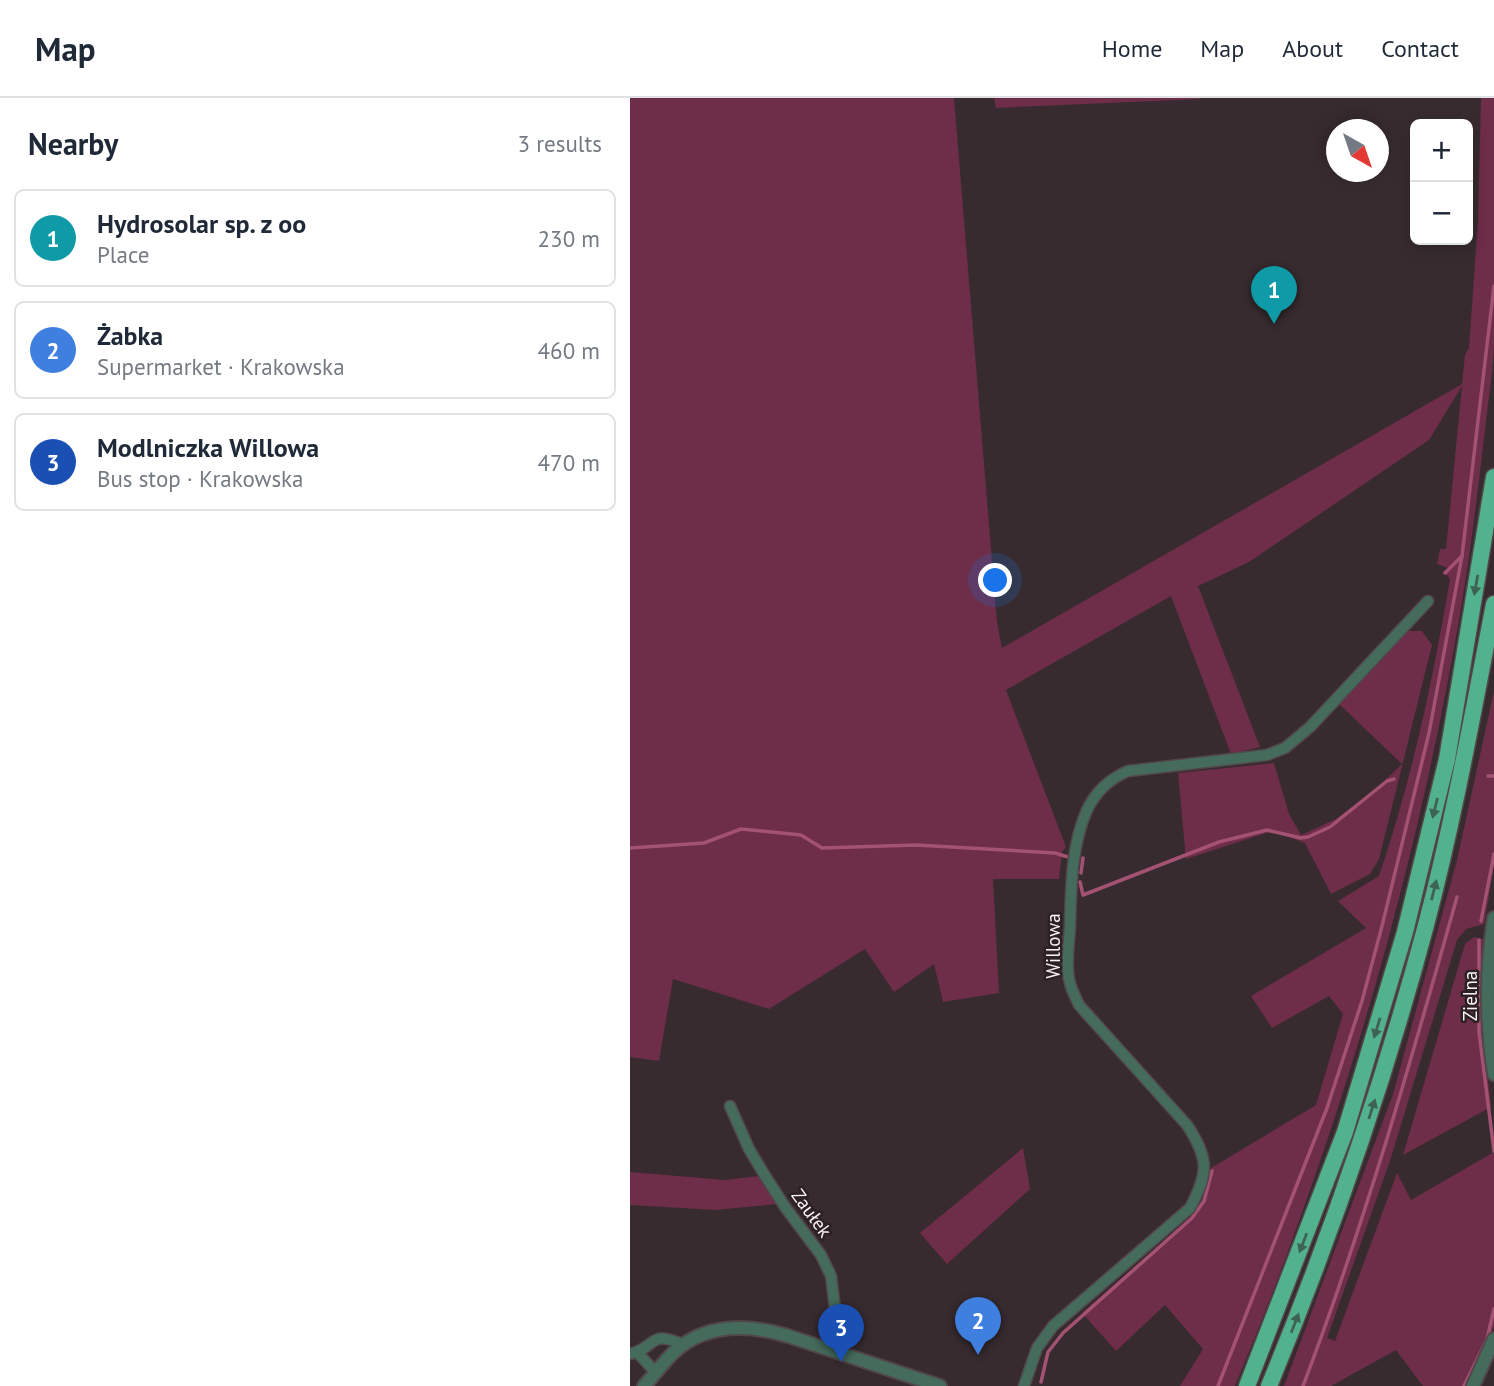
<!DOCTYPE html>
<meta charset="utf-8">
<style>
:root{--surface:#fff;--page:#f6f6f7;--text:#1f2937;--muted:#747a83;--line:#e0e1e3;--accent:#b45309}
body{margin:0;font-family:"PT Sans",sans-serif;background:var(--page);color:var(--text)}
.controls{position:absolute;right:21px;top:21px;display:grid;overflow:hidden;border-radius:10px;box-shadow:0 4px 18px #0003}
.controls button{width:63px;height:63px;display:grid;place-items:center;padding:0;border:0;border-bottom:2px solid var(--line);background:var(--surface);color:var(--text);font:35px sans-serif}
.compass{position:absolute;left:696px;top:21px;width:63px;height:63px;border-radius:50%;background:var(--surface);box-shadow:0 4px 18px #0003;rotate:140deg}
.you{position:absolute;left:366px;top:483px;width:24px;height:24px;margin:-18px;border:5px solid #fff;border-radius:50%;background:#1a73e8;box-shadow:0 0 0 10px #1a73e833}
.badge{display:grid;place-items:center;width:46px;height:46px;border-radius:50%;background:var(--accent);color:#fff;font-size:23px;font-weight:700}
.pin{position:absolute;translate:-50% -58px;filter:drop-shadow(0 2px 4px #0008)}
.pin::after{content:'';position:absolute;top:37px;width:24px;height:21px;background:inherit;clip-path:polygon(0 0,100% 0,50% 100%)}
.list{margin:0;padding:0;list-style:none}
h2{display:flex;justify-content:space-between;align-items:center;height:91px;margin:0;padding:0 28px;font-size:30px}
h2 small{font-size:23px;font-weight:400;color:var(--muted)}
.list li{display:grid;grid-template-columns:46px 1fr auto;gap:21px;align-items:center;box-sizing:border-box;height:98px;margin:0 14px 14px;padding:0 14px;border:2px solid var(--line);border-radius:10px}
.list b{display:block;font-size:26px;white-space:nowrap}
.list p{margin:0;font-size:23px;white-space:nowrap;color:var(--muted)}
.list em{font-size:23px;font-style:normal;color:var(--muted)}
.map{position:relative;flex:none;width:864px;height:1288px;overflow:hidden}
header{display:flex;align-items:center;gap:42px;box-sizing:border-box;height:98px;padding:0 35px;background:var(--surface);border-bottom:2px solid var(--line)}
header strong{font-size:33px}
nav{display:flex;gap:38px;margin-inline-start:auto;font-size:24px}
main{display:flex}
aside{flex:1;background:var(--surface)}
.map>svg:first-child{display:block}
</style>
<header>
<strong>Map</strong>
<nav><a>Home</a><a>Map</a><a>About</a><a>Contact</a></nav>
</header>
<main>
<aside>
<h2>Nearby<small>3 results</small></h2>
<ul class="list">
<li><span class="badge" style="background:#0f9aa8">1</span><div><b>Hydrosolar sp. z oo</b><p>Place</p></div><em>230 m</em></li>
<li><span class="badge" style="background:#3f7fe0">2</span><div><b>Żabka</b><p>Supermarket · Krakowska</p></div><em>460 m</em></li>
<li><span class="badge" style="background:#1a4fb4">3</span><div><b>Modlniczka Willowa</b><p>Bus stop · Krakowska</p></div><em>470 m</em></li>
</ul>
</aside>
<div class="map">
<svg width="864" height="1288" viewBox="0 0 864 1288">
<rect width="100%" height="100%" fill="#372b2f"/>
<g fill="#6e2d48">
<path d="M 0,0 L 324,0 L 367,524 L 372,550 L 832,286 L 835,257 L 839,250 L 848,122 L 851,0 L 864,0 C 864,82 864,165 864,246 C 863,275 858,304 855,332 C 848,392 841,451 831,510 C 786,777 709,1038 605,1288 L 550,1288 L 573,1251 L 535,1207 L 486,1253 L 452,1215 L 561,1119 L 573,1101 L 581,1070 L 686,1007 L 713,916 L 699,898 L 642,930 L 621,898 L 736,830 L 708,803 L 749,778 C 782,681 803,581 820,481 L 814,474 L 818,470 L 807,466 L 810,451 L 816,451 L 832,288 L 799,342 L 619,464 L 568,488 L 630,649 L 601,656 L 541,498 L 376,592 L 436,749 L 432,754 L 429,781 L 363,781 L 369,895 L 313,904 L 304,866 L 264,894 L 235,851 L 139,911 L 43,881 L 29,963 L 0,959 Z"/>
<path d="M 364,0 L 570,0 L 570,1 L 366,10 Z"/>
<path d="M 777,533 L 792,533 L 802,547 L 749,761 L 740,776 L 701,796 L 675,745 L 648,735 L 636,735 L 556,761 L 548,675 L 644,665 L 659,716 L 671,737 L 706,721 L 749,688 L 772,666 L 708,605 Z"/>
<path d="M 864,593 L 864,768 L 854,826 L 836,831 L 827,842 L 760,1063 L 697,1240 L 705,1243 L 767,1075 L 781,1102 L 864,1054 L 864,1228 L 854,1255 L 836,1288 L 793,1288 L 766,1252 L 701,1288 L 654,1288 L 763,996 L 827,762 Z"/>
<path d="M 844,839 L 853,841 L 851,922 L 861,1009 L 773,1057 L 835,846 Z"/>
<path d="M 393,1050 L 400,1091 L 317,1166 L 290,1135 Z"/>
<path d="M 0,1074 L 95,1082 L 129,1078 L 146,1106 L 86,1112 L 0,1107 Z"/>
</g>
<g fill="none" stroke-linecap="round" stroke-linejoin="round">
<g stroke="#a35272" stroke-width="3.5">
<path d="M 815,475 L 832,458"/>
<path d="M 858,678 L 864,678"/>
<path d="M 0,750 L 74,745 L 111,731 L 171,737 L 192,750 L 286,747 L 425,755 L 438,759"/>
<path d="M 451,775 L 453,760"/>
<path d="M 450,784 L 453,797 L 589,744 L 637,732 L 671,740 L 678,739 L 700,729 L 757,683 L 764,681"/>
<path d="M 851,823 L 864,756"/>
<path d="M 849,842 L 849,934 L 864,1053"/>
<path d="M 411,1284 L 418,1254 L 433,1235 L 562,1120 L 574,1103 L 582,1073"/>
<path d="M 588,1288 L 697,1010 L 732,903 L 752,828 L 799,635 L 832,458 L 864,188"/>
<path d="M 673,1288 C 734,1128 781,963 827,799"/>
<path d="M 834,1288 L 857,1241 L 864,1211"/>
</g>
<defs>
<g id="minor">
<path d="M 100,1008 L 119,1051 L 134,1076 L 155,1109 L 191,1157 L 201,1178 L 207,1227 L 202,1251"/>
<path d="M 8,1255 L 26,1275"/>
<path d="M 0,1256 C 28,1249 18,1231 54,1247"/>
<path d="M 394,1288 L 407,1250 L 423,1228 L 560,1110 C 579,1074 579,1061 557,1027 L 449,907 C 444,896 438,885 438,872 C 437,858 439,843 440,829 C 441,791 441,748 457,712 C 466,693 479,681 498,673 L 637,657 L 655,650 L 680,629 L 798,503"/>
</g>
<g id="tertiary">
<path d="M 864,820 C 856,872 856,925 864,976"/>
<path d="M 14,1288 C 24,1277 33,1265 43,1255 C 75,1225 118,1226 158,1238 L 310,1288"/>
<path d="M 843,1288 L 864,1241"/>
</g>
<g id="trunk">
<path d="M 617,1288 L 715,1034 L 775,834 L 817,661 L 864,379"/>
<path d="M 639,1288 C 701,1138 754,984 796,827 C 824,721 843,614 864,506"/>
</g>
</defs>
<use href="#minor" stroke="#52474b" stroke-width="13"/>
<use href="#tertiary" stroke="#52474b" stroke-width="16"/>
<use href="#trunk" stroke="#52474b" stroke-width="19"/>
<use href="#minor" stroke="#446b5b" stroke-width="10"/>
<use href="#tertiary" stroke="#446b5b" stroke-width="12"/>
<use href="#trunk" stroke="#53b28e" stroke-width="16"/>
</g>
<defs><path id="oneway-solid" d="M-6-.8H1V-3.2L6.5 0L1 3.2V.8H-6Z" transform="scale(1.75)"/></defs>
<g fill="#3e6254">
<use href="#oneway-solid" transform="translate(846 487) rotate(100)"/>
<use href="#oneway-solid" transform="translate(805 710) rotate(104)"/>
<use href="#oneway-solid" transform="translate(804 792) rotate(-76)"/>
<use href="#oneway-solid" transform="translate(747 930) rotate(107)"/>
<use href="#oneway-solid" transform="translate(742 1011) rotate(-72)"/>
<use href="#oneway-solid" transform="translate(673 1145) rotate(111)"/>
<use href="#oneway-solid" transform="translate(665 1225) rotate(-69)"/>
</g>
<g text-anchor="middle" stroke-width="5" stroke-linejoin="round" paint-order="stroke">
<g font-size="19" fill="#faf2f4" stroke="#2c2125">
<text transform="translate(423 848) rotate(-90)" y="7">Willowa</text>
<text transform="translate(840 898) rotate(-90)" y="7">Zielna</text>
<text transform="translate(182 1115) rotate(54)" y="7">Zaułek</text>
</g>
</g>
</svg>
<div class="controls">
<button>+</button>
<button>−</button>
</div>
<svg class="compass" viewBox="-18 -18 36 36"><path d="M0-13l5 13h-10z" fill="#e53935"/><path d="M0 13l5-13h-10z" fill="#747a83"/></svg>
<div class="you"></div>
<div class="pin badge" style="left:644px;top:226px;background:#0f9aa8">1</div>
<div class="pin badge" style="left:348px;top:1257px;background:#3f7fe0">2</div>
<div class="pin badge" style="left:211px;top:1264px;background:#1a4fb4">3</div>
</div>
</main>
